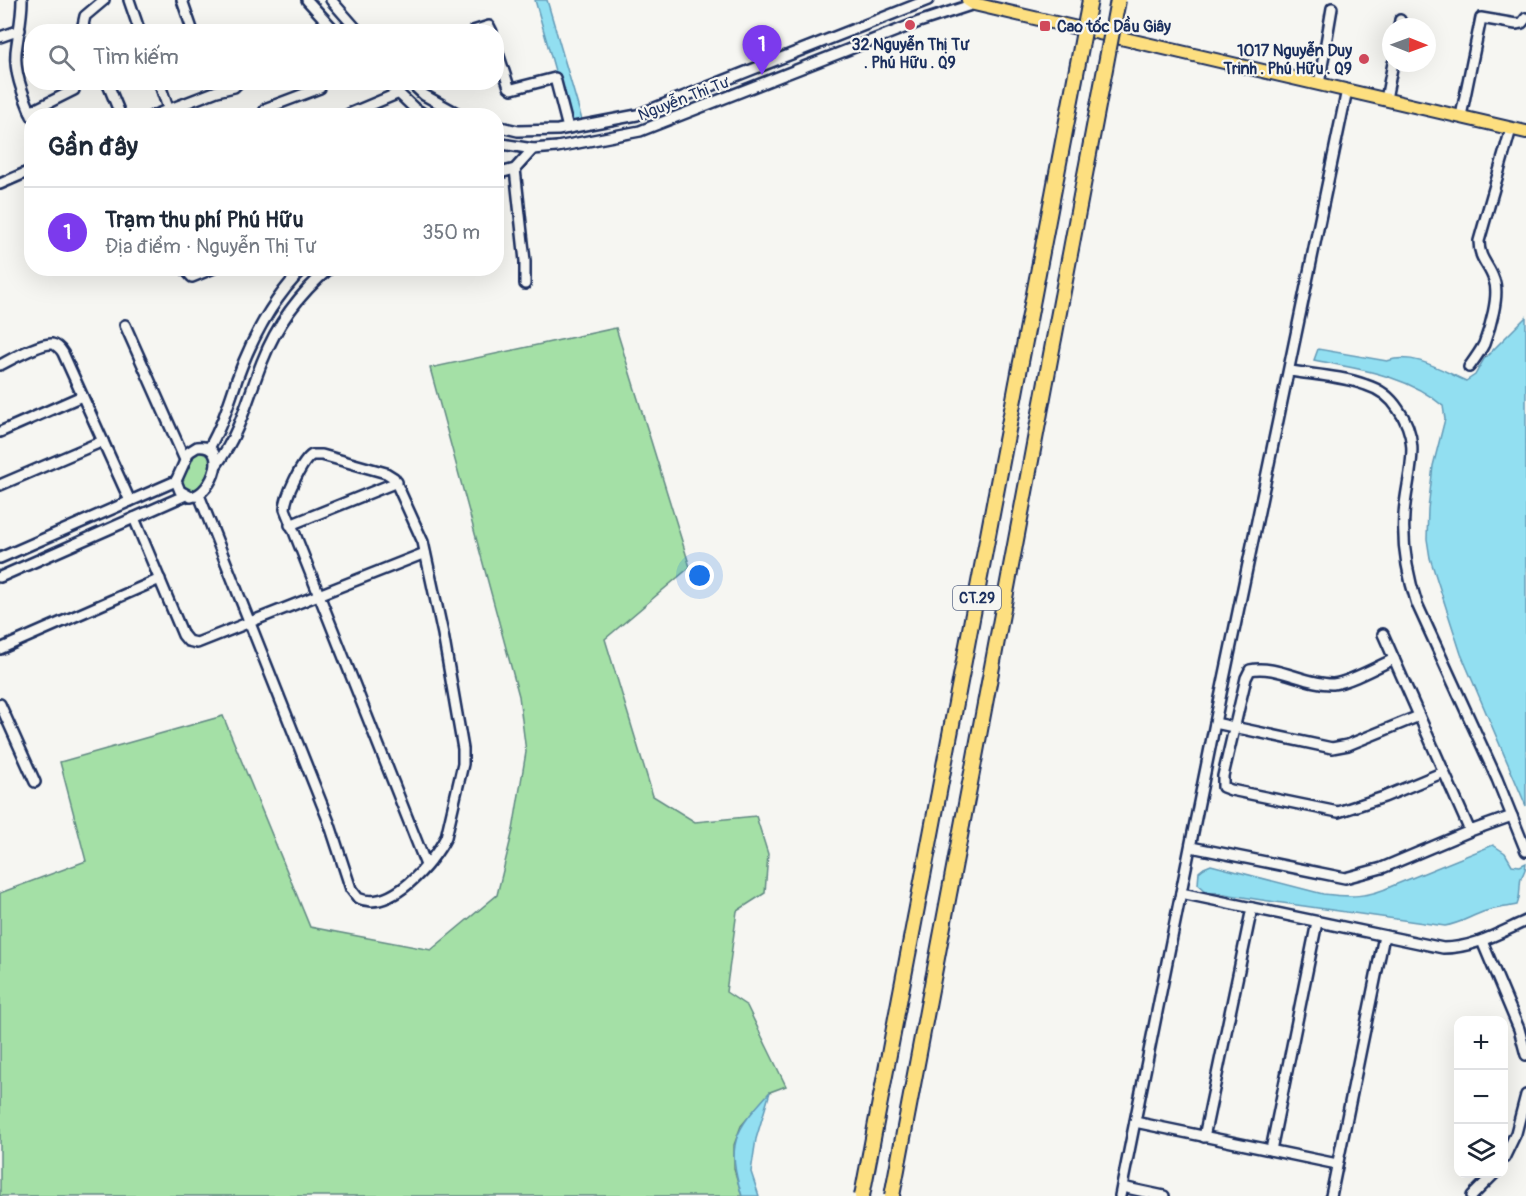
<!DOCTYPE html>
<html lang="vi">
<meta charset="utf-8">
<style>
:root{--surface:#fff;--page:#f6f6f7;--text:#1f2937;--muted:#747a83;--line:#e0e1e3;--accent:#7c3aed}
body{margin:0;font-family:Pangolin,sans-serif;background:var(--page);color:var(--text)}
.controls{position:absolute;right:18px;bottom:18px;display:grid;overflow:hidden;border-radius:12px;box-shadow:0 6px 24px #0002}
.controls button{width:54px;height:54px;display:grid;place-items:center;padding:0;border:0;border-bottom:2px solid var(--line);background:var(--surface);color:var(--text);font:30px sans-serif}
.compass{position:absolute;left:1382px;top:18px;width:54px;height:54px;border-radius:50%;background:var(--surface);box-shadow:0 6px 24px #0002;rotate:91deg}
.you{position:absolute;left:700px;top:576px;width:21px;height:21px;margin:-15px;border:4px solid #fff;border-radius:50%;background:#1a73e8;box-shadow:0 0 0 9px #1a73e833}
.badge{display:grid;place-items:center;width:39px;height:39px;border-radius:50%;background:var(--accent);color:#fff;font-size:20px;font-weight:700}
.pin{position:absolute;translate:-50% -50px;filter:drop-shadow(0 2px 3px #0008)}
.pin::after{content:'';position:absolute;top:32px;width:21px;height:18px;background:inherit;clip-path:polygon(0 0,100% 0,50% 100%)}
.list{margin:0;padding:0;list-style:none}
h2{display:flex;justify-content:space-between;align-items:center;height:78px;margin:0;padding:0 24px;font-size:26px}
h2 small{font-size:20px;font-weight:400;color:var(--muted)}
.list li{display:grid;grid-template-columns:39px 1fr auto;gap:18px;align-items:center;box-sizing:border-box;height:90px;padding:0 24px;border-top:2px solid var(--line)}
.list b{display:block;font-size:22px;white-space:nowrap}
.list p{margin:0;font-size:20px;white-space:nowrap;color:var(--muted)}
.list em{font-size:20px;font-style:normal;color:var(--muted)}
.icon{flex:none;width:33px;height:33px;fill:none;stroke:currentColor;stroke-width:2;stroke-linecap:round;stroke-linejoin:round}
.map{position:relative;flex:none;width:1526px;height:1196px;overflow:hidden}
.search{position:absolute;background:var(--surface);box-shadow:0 6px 24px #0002;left:24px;top:24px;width:480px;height:66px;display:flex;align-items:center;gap:15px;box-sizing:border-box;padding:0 21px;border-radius:24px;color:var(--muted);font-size:22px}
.panel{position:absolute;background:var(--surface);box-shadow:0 6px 24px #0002;left:24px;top:108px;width:480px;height:168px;border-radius:24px}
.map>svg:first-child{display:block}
</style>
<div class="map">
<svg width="1526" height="1196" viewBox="0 0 1526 1196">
<rect width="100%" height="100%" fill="#f6f6f2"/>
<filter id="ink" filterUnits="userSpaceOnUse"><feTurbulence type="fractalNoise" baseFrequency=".0167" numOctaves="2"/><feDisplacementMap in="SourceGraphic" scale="12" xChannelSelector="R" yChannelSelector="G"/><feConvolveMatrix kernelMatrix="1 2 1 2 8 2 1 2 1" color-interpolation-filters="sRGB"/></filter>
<g filter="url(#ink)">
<g fill="#a4e0a6" stroke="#608882" stroke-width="1.5">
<path d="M 616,328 L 690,567 L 605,639 L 653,796 L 695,822 L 756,816 L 768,854 L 765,893 L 737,911 L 726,992 L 747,1006 L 786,1086 L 770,1092 L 741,1126 L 734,1145 L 734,1169 L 742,1196 L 0,1196 L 0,893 L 86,861 L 60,762 L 223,716 L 310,927 L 431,950 L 497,895 L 513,830 L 526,752 L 519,696 L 430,368 Z"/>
<path d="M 198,452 L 208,455 L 211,464 C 207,475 203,490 189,490 L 183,485 C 181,474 189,458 198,452 Z"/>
</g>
<g fill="#92dff1" stroke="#6299b6" stroke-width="1.5">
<path d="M 535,0 L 547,0 L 582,120 L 570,124 Z"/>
<path d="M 1526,317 L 1526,806 L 1461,654 L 1430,558 L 1427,539 L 1428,509 L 1433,466 L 1445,419 L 1443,406 C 1408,375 1358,369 1314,360 L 1318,349 L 1387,361 C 1415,352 1441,370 1466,381 L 1475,375 L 1484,359 Z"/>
<path d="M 1493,845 L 1505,853 L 1512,865 L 1520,866 L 1526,863 C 1526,871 1524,872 1521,878 C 1519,887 1521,896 1517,905 C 1504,908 1491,908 1478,914 C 1466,919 1458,924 1445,926 L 1255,899 L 1206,891 L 1198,884 L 1199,872 L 1204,868 L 1211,865 L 1323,894 C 1349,897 1368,898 1392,886 Z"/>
<path d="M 770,1092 L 756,1139 L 751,1172 L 759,1196 L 742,1196 C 726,1144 734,1131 770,1092 Z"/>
</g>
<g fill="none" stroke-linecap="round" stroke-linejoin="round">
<defs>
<g id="minor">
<path d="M 22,0 C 22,18 18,34 16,52 C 14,74 24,96 32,116"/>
<path d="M 129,0 L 140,32"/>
<path d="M 182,0 L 193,32"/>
<path d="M 307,0 L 336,32"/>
<path d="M 331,0 L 359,32"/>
<path d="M 1399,27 L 1400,20"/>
<path d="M 473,31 L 489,26 L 492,32"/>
<path d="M 86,32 L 83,25 L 85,16 L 104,0"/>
<path d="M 0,37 L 20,30"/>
<path d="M 496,47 L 509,87 L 512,89 L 555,78 L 568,128"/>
<path d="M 107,82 L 121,116"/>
<path d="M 159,82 L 168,108"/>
<path d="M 387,82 L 414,108 L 427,116"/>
<path d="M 410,82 L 424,95 L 462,116"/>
<path d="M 1319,84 L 1332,8"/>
<path d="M 1386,99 L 1393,63"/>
<path d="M 30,112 L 74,90"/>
<path d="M 349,114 L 399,93"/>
<path d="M 152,116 L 217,91 L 234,87 L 239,82"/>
<path d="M 266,116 L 265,110 L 267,108 L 320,88"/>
<path d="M 1461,116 L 1481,18 L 1516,24 L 1522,23 L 1526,18"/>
<path d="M 496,126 L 518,131 L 558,130 L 637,115 L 928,0"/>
<path d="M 496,143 L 533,149 L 557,147 L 640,131 L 919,22 L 974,4"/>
<path d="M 515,169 L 525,261 L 525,284"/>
<path d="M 496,174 L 515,169 L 533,149"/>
<path d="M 0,184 L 32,170"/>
<path d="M 184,268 L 192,277 L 214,268"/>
<path d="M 125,325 L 185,460"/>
<path d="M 0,365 C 12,359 40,343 52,344 C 57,345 60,348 63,353 L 130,501"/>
<path d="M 1469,367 C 1474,360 1480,352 1484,344 C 1490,328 1500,295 1494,280 C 1489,264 1479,260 1479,241 L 1511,129"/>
<path d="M 1290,371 C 1315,375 1342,376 1366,385 C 1379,389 1391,398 1398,409 C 1424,444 1406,477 1404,515 C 1402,547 1407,574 1417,604 L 1497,779 L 1526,851"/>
<path d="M 0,432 L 82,396"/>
<path d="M 197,447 C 231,443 213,494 191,497 L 180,491 L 176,481 L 189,452 Z"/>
<path d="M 209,448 C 222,426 229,403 237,379 C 252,338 272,299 304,268"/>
<path d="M 217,464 C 240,433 248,397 262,362 C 276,326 300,293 330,268"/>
<path d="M 0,485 L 103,441"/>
<path d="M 199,495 L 329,822 L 351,889 L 358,898 C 391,913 433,863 446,837 L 463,764 L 463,749 L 443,634 L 423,542 L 394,478 L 386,473 L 322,455 L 312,455 C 302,461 285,497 285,509 L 426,865"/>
<path d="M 134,518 L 183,635 L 188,641 L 197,643 L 425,553"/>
<path d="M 290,525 L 397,482"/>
<path d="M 0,558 L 176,481"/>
<path d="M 0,577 L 186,495"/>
<path d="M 1383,634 L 1470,831"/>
<path d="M 0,649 L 160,579"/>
<path d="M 1394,659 C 1379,666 1348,683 1333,684 C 1307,685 1275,664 1250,670 L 1246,678 L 1223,776 L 1223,787 L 1231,790 L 1338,812 L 1384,797 L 1444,772"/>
<path d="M 0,704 L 35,782"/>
<path d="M 1215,723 L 1332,748 L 1348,745 L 1419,716"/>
<path d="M 1191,847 L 1345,878 L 1382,868 L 1470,831 L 1512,816"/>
<path d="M 1181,893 L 1443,948 C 1473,948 1499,933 1526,921"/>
<path d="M 1482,941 L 1519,1029 L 1526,1055"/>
<path d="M 1135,1122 L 1337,1164"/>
<path d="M 1204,1137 L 1252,908"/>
<path d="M 1271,1150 L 1317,922"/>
<path d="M 1504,1158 L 1516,1133 L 1526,1095"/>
<path d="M 1122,1187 L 1164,1196"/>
<path d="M 1120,1196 L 1220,698 L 1347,90"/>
<path d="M 1331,1196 L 1384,936"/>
<path d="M 1472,1196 L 1494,1174"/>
</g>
<path id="major" d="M 968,0 L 974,4 L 1526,132"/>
</defs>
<use href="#minor" stroke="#1b2f5e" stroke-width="14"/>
<use href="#major" stroke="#1b2f5e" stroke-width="16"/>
<use href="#minor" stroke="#f6f6f2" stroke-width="9"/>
<use href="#major" stroke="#fddf80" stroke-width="12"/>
<defs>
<g id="highway-bridge">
<path d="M 862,1196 L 1090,0"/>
<path d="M 892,1196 L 1118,0"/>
</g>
</defs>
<use href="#highway-bridge" stroke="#1b2f5e" stroke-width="18" stroke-linecap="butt"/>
<use href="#highway-bridge" stroke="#fddf80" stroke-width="14"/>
</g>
</g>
<g fill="#d1495b" stroke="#f6f6f2" stroke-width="2">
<circle cx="910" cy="25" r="6"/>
<rect x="1039" y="20" width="12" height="12" rx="3"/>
<circle cx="1364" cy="59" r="6"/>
</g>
<g text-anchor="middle" stroke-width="4.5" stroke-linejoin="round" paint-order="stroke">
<rect fill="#f6f6f2" stroke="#5d6b8a" stroke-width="1.5" x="953" y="586" width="48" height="24" rx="4.5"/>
<g font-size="15" font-weight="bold" fill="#1b2f5e">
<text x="977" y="603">CT.29</text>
</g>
<g font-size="16" font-weight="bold" fill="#1b2f5e" stroke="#f6f6f2" text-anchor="start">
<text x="1057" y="32">Cao tốc Dầu Giây</text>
<text x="910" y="50" text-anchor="middle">32 Nguyễn Thị Tư<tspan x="910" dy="18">. Phú Hữu . Q9</tspan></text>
<text x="1352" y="56" text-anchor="end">1017 Nguyễn Duy<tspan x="1352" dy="18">Trinh . Phú Hữu . Q9</tspan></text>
</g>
<g font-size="16" fill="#1b2f5e" stroke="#f6f6f2">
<text transform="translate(683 98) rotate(-21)" y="6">Nguyễn Thị Tư</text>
</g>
</g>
</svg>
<div class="controls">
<button>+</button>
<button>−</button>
<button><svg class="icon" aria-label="layers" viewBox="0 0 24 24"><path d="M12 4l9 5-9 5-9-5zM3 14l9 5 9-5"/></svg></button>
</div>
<svg class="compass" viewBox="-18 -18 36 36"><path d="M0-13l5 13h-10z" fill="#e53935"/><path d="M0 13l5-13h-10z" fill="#747a83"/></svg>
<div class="you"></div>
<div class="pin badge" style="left:762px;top:75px">1</div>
<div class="search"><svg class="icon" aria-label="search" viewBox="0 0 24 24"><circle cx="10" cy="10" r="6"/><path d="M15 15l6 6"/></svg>Tìm kiếm</div>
<section class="panel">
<h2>Gần đây<small></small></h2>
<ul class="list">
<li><span class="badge">1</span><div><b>Trạm thu phí Phú Hữu</b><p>Địa điểm · Nguyễn Thị Tư</p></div><em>350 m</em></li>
</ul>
</section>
</div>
